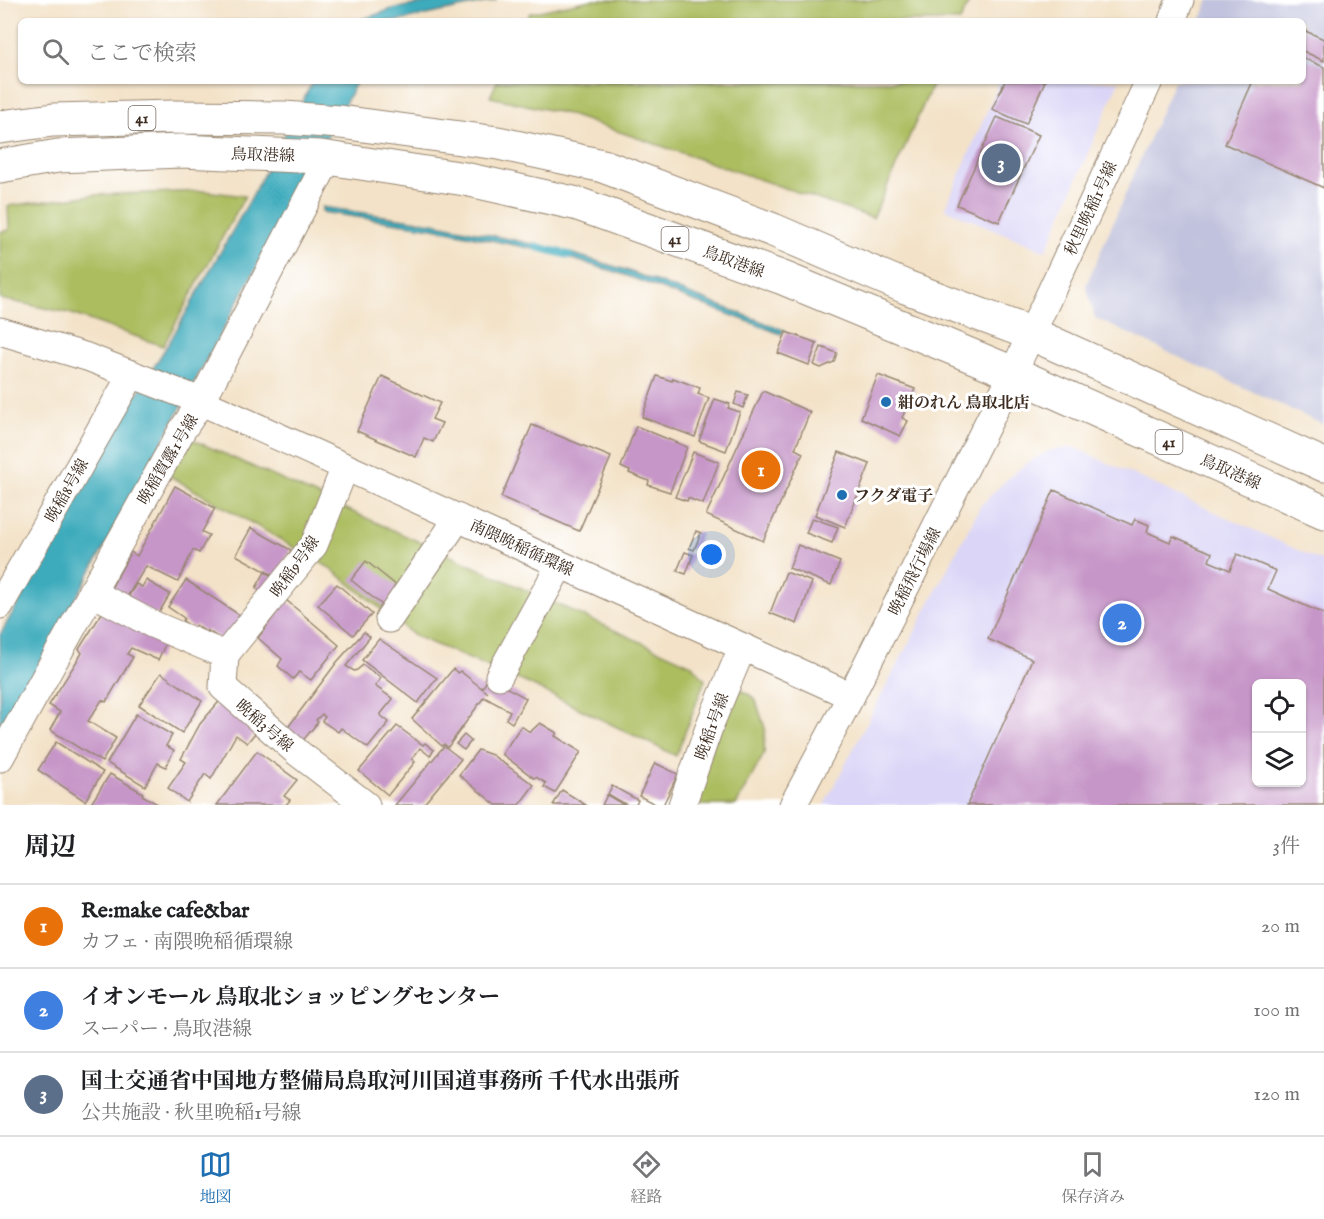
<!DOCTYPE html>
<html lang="ja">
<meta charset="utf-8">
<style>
:root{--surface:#fff;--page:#f2f2f2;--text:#202124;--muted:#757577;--line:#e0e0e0;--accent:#1f6fb2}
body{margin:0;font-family:"IM FELL English","Noto Serif JP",serif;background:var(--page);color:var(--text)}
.controls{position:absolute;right:18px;bottom:18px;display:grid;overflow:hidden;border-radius:9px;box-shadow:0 2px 4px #0004}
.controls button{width:54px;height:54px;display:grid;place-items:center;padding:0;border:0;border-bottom:2px solid var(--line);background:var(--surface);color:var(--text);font:30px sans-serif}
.you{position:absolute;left:712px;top:555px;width:21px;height:21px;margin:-15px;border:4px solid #fff;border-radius:50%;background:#1a73e8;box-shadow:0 0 0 9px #1a73e833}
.badge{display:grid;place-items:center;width:39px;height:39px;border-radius:50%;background:var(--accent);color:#fff;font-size:20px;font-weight:700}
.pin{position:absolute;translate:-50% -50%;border:3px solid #fff;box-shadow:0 2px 6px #0006}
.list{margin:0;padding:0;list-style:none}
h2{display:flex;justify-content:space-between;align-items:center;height:78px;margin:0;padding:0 24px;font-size:26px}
h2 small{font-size:20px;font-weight:400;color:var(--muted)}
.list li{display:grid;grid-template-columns:39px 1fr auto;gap:18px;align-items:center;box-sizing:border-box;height:84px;padding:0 24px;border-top:2px solid var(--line)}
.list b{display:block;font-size:22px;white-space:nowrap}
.list p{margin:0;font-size:20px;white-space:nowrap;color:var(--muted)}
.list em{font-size:20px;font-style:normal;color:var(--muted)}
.icon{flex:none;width:33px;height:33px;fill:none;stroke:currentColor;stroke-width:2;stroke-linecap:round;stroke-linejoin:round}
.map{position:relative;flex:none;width:1324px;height:805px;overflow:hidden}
.search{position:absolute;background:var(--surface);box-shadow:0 2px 4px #0004;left:18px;right:18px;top:18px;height:66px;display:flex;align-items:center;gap:15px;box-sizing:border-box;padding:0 21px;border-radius:9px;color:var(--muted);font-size:22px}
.sheet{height:330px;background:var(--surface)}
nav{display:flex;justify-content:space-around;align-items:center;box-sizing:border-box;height:84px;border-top:2px solid var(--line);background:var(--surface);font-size:16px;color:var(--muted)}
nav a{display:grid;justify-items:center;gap:3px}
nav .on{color:var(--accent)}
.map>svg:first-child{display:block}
</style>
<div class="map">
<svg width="1324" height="805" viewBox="0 0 1324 805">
<rect width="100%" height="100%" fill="#fff"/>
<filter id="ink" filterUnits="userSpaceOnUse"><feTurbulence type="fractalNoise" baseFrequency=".0167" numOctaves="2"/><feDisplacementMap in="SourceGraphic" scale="12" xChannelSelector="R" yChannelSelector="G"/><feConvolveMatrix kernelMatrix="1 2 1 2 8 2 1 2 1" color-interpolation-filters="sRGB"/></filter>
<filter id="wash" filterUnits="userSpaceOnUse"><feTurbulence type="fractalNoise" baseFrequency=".008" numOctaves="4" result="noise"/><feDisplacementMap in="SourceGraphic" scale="24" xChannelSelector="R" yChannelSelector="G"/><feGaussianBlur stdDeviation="1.35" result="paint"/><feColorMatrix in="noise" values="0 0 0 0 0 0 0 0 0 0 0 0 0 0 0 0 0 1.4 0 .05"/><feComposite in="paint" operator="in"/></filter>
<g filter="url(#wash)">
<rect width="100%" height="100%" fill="#f3e2c7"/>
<g fill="#dbd6f7" fill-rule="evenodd">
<path d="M 1000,81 L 1119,81 L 1046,251 L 945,209 Z"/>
<path d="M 1073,447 L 1324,562 L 1324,805 L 824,805 L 981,505 L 1008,478 L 1027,463 L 1049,451 ZM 1256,684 L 1302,684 L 1302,782 L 1256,782 Z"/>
</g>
<path fill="#c1c2dd" d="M 1209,0 L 1324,0 L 1324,425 L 1095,318 L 1086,285 L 1174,81 L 1303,81 L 1303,21 L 1200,21 Z"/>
<g fill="#acbd60" stroke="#74743f" stroke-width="1.5">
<path d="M 591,0 L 970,0 L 960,21 L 526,21 L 530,13 Z"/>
<path d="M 497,81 L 934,81 L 873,218 L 567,114 L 490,97 Z"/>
<path d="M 205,191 L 245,196 L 163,346 L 69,313 L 0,299 L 0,232 L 9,230 L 8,206 L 94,195 Z"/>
<path d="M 189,438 L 692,665 L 705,680 L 676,756 L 527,683 L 415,636 L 330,568 L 166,474 Z"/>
<path d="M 741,690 L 755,698 L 765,728 L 764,754 L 736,805 L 690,805 L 732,696 Z"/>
</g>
<g fill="#3eabbc" stroke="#3c6a6d" stroke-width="1.5">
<path d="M 446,0 L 497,0 L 399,21 L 357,21 L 395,8 Z"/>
<path d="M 313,81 L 357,81 L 165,437 L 0,736 L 0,635 L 122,418 L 170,341 L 251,198 Z"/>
<path d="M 322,207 L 433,223 L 542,246 L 548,247 L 548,252 L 433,228 L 322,212 Z"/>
<path d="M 560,250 L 626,270 L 784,330 L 781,334 L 625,275 L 559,255 Z"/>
</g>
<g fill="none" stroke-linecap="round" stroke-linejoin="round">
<path stroke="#3eabbc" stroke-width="8" d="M 537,247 L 569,255"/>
</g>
<g id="blocks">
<g fill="#c696c8" fill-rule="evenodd">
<path d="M 1303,30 L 1324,39 L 1324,61 L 1303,51 Z"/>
<path d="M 1303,58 L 1324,67 L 1324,188 L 1225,144 L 1253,81 L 1303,81 Z"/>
<path d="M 1005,81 L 1045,81 L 1026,124 L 992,109 Z"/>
<path d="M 997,117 L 1039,135 L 999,222 L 957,205 Z"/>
<path d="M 786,332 L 817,343 L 809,365 L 778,353 Z"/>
<path d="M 821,347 L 837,353 L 834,362 L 821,368 L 814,365 Z"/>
<path d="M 878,375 L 915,389 L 902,418 L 908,421 L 900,436 L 861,418 Z"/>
<path d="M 382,376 L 440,403 L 432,419 L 442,423 L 433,442 L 424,438 L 416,457 L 357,431 Z"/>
<path d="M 657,376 L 672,381 L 673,378 L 700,388 L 698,394 L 709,398 L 695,437 L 642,417 Z"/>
<path d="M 763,391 L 810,412 L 795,449 L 803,453 L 763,541 L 706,515 Z"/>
<path d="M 738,392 L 748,395 L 743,408 L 734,404 Z"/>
<path d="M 715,399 L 730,404 L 728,408 L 740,412 L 726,451 L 699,441 Z"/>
<path d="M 532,425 L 611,457 L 579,531 L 501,497 Z"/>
<path d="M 636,426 L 687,447 L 670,492 L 648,485 L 649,481 L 629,473 L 630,471 L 621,467 Z"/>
<path d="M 693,452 L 719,462 L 703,504 L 688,498 L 687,501 L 675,497 Z"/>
<path d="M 839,452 L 870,464 L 845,527 L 815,515 Z"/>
<path d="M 175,486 L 215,508 L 202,532 L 209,535 L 199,553 L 193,550 L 178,582 L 146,566 L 125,600 L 109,592 L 131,552 L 137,556 Z"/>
<path d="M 1054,490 L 1132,525 L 1135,519 L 1149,525 L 1147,532 L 1170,542 L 1173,536 L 1212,553 L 1209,561 L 1230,570 L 1237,554 L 1276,571 L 1268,589 L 1324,614 L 1324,805 L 967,805 L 1032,659 L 988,639 ZM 1256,684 L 1302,684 L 1302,782 L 1256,782 Z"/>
<path d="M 812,518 L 838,527 L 832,543 L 806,533 Z"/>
<path d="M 251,528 L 291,550 L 276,577 L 236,555 Z"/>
<path d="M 696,531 L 701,533 L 694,550 L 689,548 Z"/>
<path d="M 798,545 L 840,562 L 831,585 L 789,568 Z"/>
<path d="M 685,552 L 693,555 L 686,574 L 677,571 Z"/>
<path d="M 366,561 L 402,590 L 387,609 L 351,580 Z"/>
<path d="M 265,572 L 275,578 L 266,594 L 256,588 Z"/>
<path d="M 786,572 L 812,582 L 797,624 L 770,613 Z"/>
<path d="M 146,580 L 170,594 L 157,616 L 126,600 L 136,584 L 142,587 Z"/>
<path d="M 186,580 L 244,618 L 225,642 L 207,630 L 206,632 L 196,625 L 193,628 L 183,621 L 184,618 L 168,607 Z"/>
<path d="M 337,584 L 372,614 L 353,635 L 318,605 Z"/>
<path d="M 286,600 L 339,645 L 311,680 L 299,672 L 293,679 L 278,666 L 282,659 L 258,638 Z"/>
<path d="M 102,613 L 129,625 L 168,638 L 158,660 L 131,648 L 127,654 L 133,657 L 106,702 L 102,700 L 88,721 L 116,738 L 102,762 L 50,730 L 60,712 L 49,705 L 82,653 L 79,649 Z"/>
<path d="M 364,632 L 370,637 L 346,666 L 354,671 L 357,670 L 363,665 L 381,678 L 375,686 L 393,699 L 380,715 L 389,722 L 368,748 L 341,728 L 338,732 L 322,721 L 325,717 L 322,714 L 316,720 L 318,722 L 301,743 L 286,730 L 337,662 Z"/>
<path d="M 379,639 L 437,678 L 418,703 L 362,660 Z"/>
<path d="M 453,669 L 458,673 L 460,671 L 488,693 L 482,688 L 489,678 L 526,698 L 512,723 L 506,719 L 510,711 L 484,697 L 448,747 L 444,744 L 442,746 L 412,719 Z"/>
<path d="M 161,673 L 202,701 L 182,733 L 139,705 Z"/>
<path d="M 223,697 L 260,727 L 247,743 L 236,735 L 211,779 L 205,774 L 187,802 L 168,788 L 186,762 L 181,759 L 200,724 Z"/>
<path d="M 136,714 L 172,735 L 166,746 L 174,750 L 166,767 L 158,763 L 145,786 L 107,763 Z"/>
<path d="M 540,723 L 557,733 L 555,736 L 581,752 L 555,793 L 544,787 L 546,783 L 536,777 L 534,778 L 502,754 L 521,726 L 530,732 Z"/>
<path d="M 397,726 L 423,745 L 425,743 L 434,750 L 430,756 L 420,748 L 412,759 L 415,762 L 388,795 L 359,771 Z"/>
<path d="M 464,735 L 471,741 L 464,750 L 456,744 Z"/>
<path d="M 56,742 L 103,772 L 85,801 L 38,770 Z"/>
<path d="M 444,746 L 461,759 L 423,805 L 395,805 Z"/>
<path d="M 478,750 L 492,755 L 534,785 L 519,805 L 496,805 L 459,775 Z"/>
<path d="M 257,751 L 297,780 L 284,796 L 290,800 L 286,805 L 217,805 Z"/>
<path d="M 655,763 L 678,774 L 663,805 L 657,805 L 639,796 Z"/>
<path d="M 110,774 L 143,793 L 142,795 L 159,805 L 90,805 Z"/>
<path d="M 612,786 L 638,800 L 636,805 L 627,805 L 608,794 Z"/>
<path d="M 562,790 L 586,805 L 553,805 Z"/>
<path d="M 607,795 L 624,805 L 602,805 Z"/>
</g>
</g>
</g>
<g filter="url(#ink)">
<use href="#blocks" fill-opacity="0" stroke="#978672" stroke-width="1.5"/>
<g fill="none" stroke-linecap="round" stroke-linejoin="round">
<defs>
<g id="minor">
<path d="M 1172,21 L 1180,0"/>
<path d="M 0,331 L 87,357 L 193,398 L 851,696"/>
<path d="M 91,592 L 152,624 L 225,655 L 223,687 L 298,753 L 366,805"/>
<path d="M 0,605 L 132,374"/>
<path d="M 389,619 L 458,518"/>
<path d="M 225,655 L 314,545 L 345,467"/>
<path d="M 499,676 L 560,565"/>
<path d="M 0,758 L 181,432 L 201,402 L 329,157"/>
<path d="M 682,805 L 711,722 L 742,648"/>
<path d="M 793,805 L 851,696 L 1013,373 L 1149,81"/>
</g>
<g id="major">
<path d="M 0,127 L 53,120 L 174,117 L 284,118 L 340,122 L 498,143 L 603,166 L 773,230 L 906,287 L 1032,334 L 1324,465"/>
<path d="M 0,166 L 58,156 L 181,151 L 321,157 L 465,179 L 578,204 L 783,278 L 1013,373 L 1324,512"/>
</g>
</defs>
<use href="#minor" stroke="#978672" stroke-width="29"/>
<use href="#major" stroke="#978672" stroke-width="35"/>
<use href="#minor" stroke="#fff" stroke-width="27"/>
<use href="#major" stroke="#fff" stroke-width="33"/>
</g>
</g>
<g fill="#1f6fb2" stroke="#fff" stroke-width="2">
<circle cx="886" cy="402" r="6"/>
<circle cx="842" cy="495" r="6"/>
</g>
<g text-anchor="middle" stroke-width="6" stroke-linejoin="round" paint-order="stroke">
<g fill="#fff" stroke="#766a62" stroke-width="1.5">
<rect x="128.5" y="106" width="27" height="24" rx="4.5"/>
<rect x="661.5" y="227" width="27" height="24" rx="4.5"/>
<rect x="1155.5" y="430" width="27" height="24" rx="4.5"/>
</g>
<g font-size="15" font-weight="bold" fill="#3b2a1e">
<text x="142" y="123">41</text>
<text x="675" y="244">41</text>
<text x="1169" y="447">41</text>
</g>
<g font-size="16" fill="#3b2a1e" stroke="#fff">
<text transform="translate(263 154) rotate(2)" y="6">鳥取港線</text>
<text transform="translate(1090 208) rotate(-65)" y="6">秋里晩稲1号線</text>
<text transform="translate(734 261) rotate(20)" y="6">鳥取港線</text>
<text transform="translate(167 459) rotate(-59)" y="6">晩稲賀露1号線</text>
<text transform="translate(1231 471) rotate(24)" y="6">鳥取港線</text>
<text transform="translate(66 490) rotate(-60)" y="6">晩稲8号線</text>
<text transform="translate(522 547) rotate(25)" y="6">南隈晩稲循環線</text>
<text transform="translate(294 566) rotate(-54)" y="6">晩稲9号線</text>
<text transform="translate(914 571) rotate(-63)" y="6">晩稲飛行場線</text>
<text transform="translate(265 725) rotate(41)" y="6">晩稲3号線</text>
<text transform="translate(711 726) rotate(-70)" y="6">晩稲1号線</text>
</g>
<g font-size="16" font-weight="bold" fill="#3b2a1e" stroke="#fff" text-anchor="start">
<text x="898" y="408">紺のれん 鳥取北店</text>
<text x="854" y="501">フクダ電子</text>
</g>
</g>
</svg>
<div class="controls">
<button><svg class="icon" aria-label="locate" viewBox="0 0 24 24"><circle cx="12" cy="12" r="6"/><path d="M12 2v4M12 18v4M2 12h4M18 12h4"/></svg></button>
<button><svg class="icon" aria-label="layers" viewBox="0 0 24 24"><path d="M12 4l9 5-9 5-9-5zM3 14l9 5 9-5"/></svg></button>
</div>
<div class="you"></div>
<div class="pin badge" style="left:761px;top:470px;background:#e8710a">1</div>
<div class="pin badge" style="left:1122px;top:623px;background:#3f7fe0">2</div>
<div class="pin badge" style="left:1001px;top:163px;background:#5c6f8a">3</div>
<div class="search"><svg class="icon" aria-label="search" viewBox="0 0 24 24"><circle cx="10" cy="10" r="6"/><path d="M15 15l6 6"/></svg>ここで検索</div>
</div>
<section class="sheet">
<h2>周辺<small>3件</small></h2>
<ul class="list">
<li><span class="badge" style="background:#e8710a">1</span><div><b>Re:make cafe&amp;bar</b><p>カフェ · 南隈晩稲循環線</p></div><em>20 m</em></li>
<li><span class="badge" style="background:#3f7fe0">2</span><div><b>イオンモール 鳥取北ショッピングセンター</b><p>スーパー · 鳥取港線</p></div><em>100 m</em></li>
<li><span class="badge" style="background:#5c6f8a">3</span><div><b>国土交通省中国地方整備局鳥取河川国道事務所 千代水出張所</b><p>公共施設 · 秋里晩稲1号線</p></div><em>120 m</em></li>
</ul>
</section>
<nav>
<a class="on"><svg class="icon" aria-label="map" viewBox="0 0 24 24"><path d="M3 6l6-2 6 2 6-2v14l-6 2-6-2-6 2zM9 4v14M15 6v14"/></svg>地図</a>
<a><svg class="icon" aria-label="directions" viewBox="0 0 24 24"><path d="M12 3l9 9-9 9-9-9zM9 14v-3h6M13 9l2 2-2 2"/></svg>経路</a>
<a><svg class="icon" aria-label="saved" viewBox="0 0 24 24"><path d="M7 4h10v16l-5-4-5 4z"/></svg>保存済み</a>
</nav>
